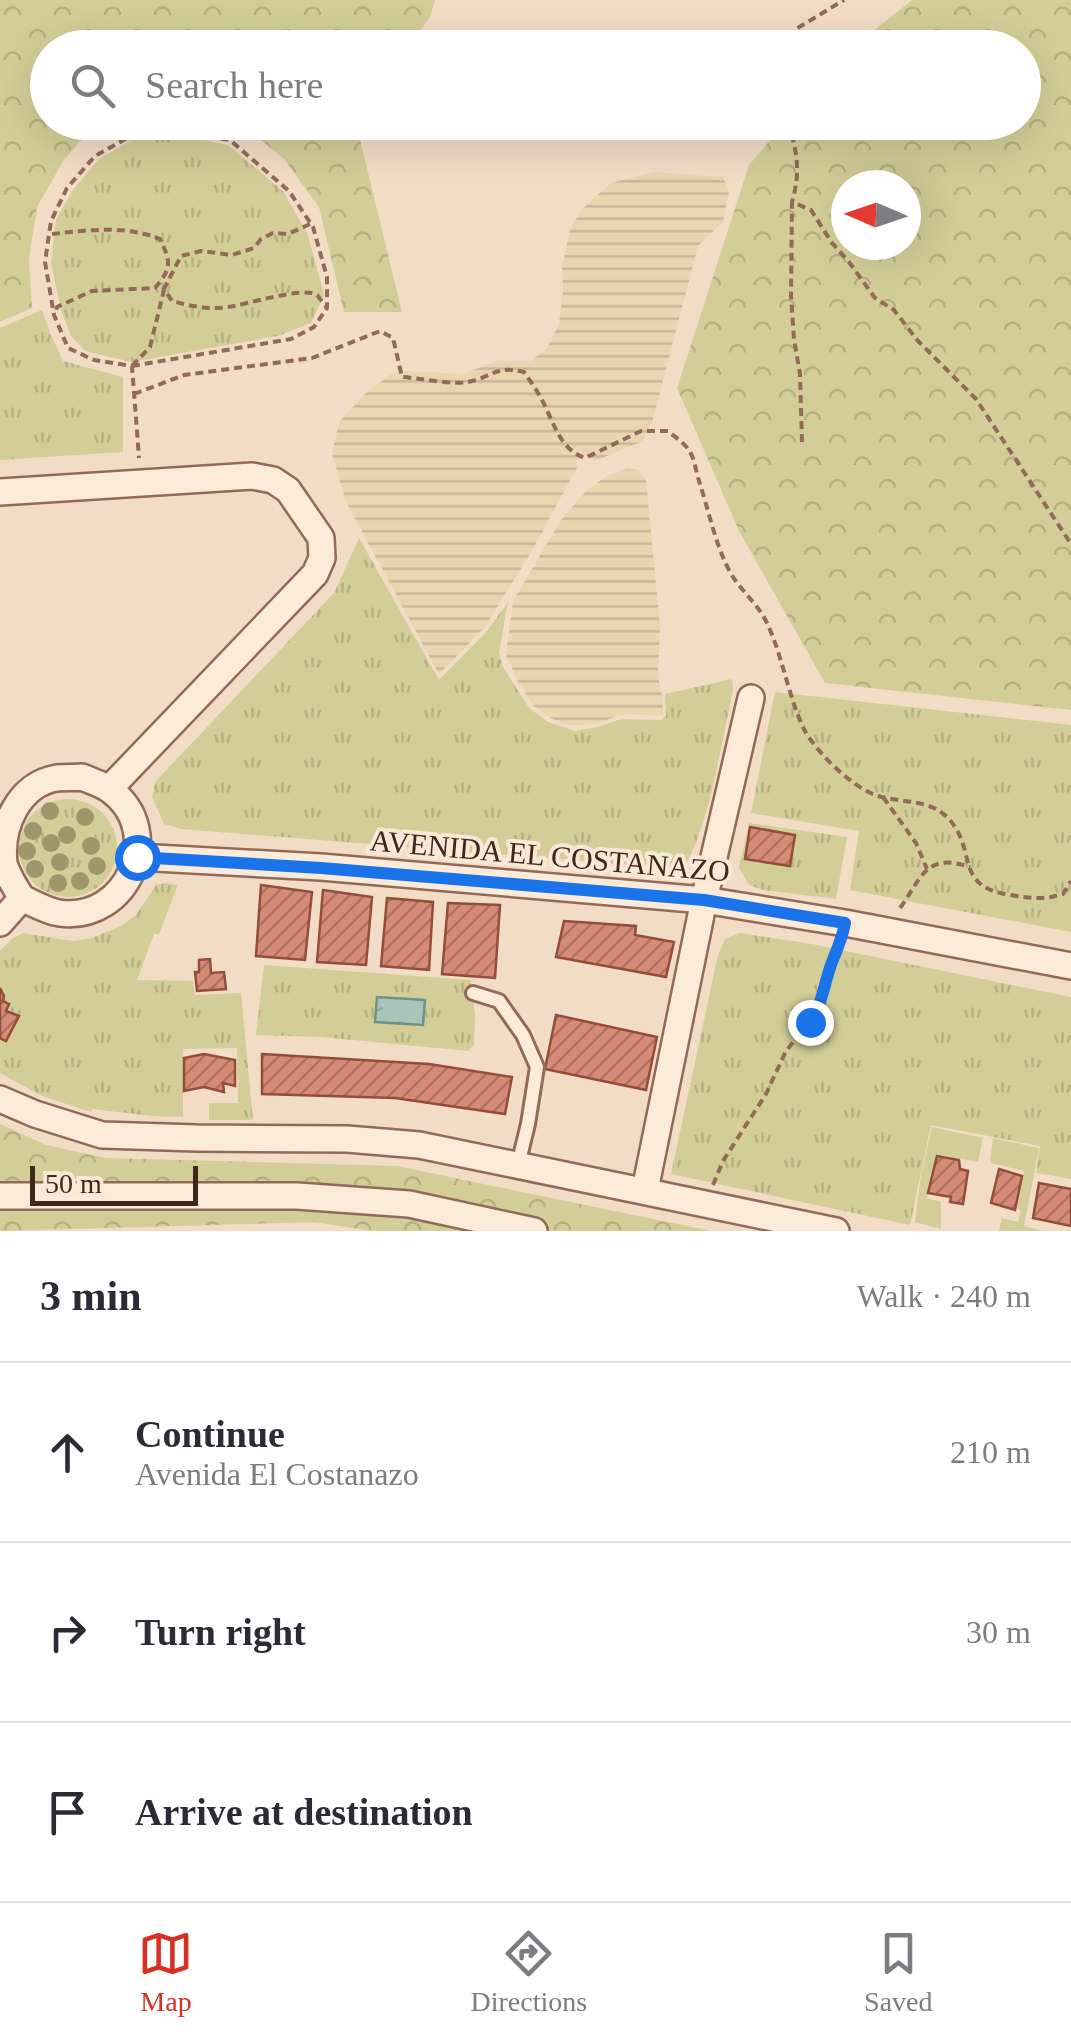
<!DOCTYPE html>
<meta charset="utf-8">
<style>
:root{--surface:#fff;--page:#f7f7f7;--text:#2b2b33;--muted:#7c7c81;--line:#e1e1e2;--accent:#d93025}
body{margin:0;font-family:"Times New Roman",serif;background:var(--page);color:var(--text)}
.compass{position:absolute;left:831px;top:170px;width:90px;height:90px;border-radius:50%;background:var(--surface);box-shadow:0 10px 40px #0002;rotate:272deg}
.scale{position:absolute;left:30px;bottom:25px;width:168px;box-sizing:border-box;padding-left:10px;border:5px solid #3f271e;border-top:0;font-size:28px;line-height:35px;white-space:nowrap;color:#3f271e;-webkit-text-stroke:8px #f9e8d5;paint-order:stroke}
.stop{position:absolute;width:30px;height:30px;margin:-22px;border:8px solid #1a73e8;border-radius:50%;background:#fff}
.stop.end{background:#1a73e8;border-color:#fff;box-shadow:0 2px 10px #0008}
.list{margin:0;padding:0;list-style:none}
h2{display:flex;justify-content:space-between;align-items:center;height:130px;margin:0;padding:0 40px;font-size:42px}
h2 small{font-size:32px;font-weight:400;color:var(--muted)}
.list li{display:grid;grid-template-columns:65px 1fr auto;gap:30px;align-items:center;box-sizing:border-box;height:180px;padding:0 40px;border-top:2px solid var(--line)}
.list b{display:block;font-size:38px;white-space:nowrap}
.list p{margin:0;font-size:32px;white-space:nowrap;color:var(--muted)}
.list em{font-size:32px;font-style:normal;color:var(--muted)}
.icon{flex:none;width:55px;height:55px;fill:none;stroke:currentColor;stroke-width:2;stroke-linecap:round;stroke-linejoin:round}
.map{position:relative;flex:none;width:1071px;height:1231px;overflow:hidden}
.search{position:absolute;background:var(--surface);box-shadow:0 10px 40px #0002;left:30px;right:30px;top:30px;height:110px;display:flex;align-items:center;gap:25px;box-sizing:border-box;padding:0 35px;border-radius:55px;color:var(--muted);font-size:38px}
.sheet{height:670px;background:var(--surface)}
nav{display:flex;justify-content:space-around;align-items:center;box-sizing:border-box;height:140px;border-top:2px solid var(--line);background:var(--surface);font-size:28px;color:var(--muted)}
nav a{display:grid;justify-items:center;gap:5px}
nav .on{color:var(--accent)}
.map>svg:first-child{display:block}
</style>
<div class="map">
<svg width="1071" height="1231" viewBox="0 0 1071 1231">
<defs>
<pattern id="farmland-rules" width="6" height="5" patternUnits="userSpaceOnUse" patternTransform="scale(2.5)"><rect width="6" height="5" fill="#ead5b1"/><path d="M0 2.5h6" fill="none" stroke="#cab798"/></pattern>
<pattern id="grass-tufts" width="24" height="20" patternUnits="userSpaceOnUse" patternTransform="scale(2.5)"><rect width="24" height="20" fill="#d3ce97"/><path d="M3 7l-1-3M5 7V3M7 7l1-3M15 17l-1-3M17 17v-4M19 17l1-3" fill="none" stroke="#b6b182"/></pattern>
<pattern id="forest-crowns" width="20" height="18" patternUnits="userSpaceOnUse" patternTransform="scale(2.5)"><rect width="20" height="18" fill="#d3ce97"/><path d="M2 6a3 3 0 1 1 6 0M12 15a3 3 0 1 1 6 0" fill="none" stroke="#b6b182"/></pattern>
<pattern id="water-ripples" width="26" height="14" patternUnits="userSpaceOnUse" patternTransform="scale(2.5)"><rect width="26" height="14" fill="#a7c6b7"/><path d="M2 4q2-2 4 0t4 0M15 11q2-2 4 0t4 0" fill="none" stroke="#91aa9d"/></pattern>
<pattern id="building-hatch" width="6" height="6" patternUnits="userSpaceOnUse" patternTransform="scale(2.5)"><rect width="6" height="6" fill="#d58b76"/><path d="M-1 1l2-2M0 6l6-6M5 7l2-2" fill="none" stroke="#ae7260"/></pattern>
</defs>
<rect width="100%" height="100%" fill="#f3dcc5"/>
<g fill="url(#farmland-rules)">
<path d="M 655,172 L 723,177 L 729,191 L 723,222 L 698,246 L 652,423 L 643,441 L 595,461 L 579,451 L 577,468 L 530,554 L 484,628 L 439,674 L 346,502 L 332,454 L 339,422 L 366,393 L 391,374 L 409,371 L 464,374 L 493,362 L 531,361 L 547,348 L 559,324 L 563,291 L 562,267 L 570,230 L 581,210 L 611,183 Z"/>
<path d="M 626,469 L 638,470 L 646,480 L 660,626 L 658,677 L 662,696 L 663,715 L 620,715 L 598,723 L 573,726 L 552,719 L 534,706 L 517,680 L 506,655 L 513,601 L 561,520 L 587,490 L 607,476 Z"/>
</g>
<g fill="url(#grass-tufts)">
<path d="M 168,133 L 228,145 L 283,191 L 308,235 L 324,295 L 311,323 L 278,336 L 131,362 L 85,351 L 71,336 L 61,310 L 51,263 L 56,219 L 73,190 L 99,159 L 132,140 Z"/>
<path d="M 42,310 L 51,335 L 63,361 L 123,377 L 123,452 L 0,460 L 0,328 Z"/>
<path d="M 359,538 L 439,680 L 487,631 L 508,602 L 499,653 L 503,667 L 529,708 L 548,722 L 575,731 L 598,727 L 621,719 L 661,720 L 666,715 L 665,694 L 732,679 L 733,690 C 723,734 708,835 683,867 L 658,867 L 181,829 L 164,824 L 152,797 L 155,782 L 334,593 Z"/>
<path d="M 775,692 L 1071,725 L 1071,932 L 850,890 L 859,831 L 751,813 Z"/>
<circle cx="68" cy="848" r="49"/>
<path d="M 749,823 L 847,837 L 836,899 L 763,890 L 749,885 L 739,868 Z"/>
<path d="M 166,883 L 178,885 L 159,934 L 154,934 L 137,980 L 193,981 L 195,995 L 241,993 L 253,1120 L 209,1120 L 209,1103 L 238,1103 L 237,1048 L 183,1049 L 183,1117 L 151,1116 L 92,1109 L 91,1112 L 42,1096 L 0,1073 L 0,951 L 13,938 L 23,933 L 73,941 L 92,938 L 123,925 L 136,915 L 156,885 Z"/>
<path d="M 740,933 L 812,944 L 1071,997 L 1071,1179 L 1036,1173 L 1040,1146 L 931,1125 L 910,1225 L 671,1174 L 718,955 L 725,939 Z"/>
<path d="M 264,965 L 471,980 L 475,1016 L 474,1045 L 468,1051 L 321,1037 L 256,1035 Z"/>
</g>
<g fill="url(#forest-crowns)" fill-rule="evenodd">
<path d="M 0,0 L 435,0 L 430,17 L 408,47 L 48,48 L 48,122 L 108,123 L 89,131 L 64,160 L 37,207 L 29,259 L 32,308 L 0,322 Z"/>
<path d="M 912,0 L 1071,0 L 1071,710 L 825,683 L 739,531 L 677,388 L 749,165 L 785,123 L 1024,122 L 1024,48 L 853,47 ZM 906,185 L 906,245 L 846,245 L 846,185 Z"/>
<path d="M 241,123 L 356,123 L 402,312 L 344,312 L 319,207 L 284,159 Z"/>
<path d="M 0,1124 L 46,1145 L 106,1158 L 397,1166 L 711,1231 L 372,1231 L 314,1222 L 0,1231 Z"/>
</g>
<g fill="#d3ce97">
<path d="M 932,1127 L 983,1138 L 978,1162 L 936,1154 L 927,1198 L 941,1202 L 941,1229 L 915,1222 L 921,1175 Z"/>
<path d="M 993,1138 L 1039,1148 L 1024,1226 L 1043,1231 L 999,1231 L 1002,1218 L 1018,1222 L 1021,1210 L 1017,1209 L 1024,1171 L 990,1163 Z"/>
</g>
<path fill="url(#water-ripples)" stroke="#6c9683" stroke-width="2.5" d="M 377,997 L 425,1000 L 423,1025 L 375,1022 Z"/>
<g fill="url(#building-hatch)" stroke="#934d3b" stroke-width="2.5">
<path d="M 750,827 L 795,835 L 790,866 L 745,859 Z"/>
<path d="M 261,885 L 312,892 L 305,960 L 256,956 Z"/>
<path d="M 323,890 L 372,897 L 366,965 L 317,962 Z"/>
<path d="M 387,898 L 433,902 L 429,970 L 381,966 Z"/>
<path d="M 448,903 L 500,905 L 495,978 L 442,974 Z"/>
<path d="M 564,921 L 636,926 L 635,935 L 674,942 L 666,977 L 556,957 Z"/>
<path d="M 210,959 L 211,973 L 224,972 L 226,989 L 197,991 L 195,972 L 199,972 L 199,960 Z"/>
<path d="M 0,988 L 4,996 L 3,1001 L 9,1004 L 6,1011 L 19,1016 L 6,1041 L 0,1038 Z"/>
<path d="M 556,1015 L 657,1037 L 646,1090 L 545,1069 Z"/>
<path d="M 204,1054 L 235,1060 L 235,1086 L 223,1083 L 224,1092 L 204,1087 L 184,1091 L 184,1058 Z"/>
<path d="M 262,1054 L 429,1064 L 512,1077 L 505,1114 L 395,1098 L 262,1094 Z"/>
<path d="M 937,1156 L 959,1160 L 960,1169 L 968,1171 L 963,1204 L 950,1202 L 951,1197 L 928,1193 Z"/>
<path d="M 999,1169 L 1022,1176 L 1015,1210 L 991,1203 Z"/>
<path d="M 1039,1183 L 1071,1189 L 1071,1226 L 1033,1218 Z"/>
</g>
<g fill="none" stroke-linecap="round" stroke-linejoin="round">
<defs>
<path id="lane" d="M 473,993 L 499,1001 L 523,1035 L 537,1067 L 528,1124 L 518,1165"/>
<g id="street">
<path d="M 0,492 L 252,476 L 273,480 L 288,490 L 321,538 L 322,558 L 315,574 L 109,789"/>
<path d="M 82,777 C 91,781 102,784 110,790 C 167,831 128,923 59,913 C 47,911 33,903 22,898 C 15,887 7,875 4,863 C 0,826 19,784 57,778 C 65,777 74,778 82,777 Z"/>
<path d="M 137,857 L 321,867 L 704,900 L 845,923 L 1071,966"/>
<path d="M 0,923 L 22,898"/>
<path d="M 0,1099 L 35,1114 L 102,1135 L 197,1138 L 347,1139 L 419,1145 L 836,1231"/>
<path d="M 645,1190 L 704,900 L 751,698"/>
<path d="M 0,1196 L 297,1196 L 409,1204 L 534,1231"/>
</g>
</defs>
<use href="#lane" stroke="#916b58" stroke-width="18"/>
<use href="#street" stroke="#916b58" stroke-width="30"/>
<g stroke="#916b58" stroke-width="4" stroke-dasharray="8 5" stroke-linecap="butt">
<path d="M 781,48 L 796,29 L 844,0"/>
<path d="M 788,122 C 797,152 801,171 792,202"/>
<path d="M 310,224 L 288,234 L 273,233 L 261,239 L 254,248 L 232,255 L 201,251 L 181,256 L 164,289 L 172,301 C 190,306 209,310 228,307 C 246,305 302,286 317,295 C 318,296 326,307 327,308"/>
<path d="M 52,234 C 88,230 126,225 160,239 C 171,262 172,268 155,288 L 92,291 L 57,307 L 56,311"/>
<path d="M 132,366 L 291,339 L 314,327 L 327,308 L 327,277 L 313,227 L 289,191 L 230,140 L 167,130 L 129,137 L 95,156 L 67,188 L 51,221 L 45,262 L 54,315 L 68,348 L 94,360 L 132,366 L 139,458"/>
<path d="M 132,366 L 150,347 L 164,290"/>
<path d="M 134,394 L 184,375 L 312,358 L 380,331 L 393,338 L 402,377 C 418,378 455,385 468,382 C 493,377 495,365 524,372 C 530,381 537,390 542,400 C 554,422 559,449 585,458 L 641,431 L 668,431 C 675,437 686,444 690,452 C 695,460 696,472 699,481 C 708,508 715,543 728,568 C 738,589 757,602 767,623 C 783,657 789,700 805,731 C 818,754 853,788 878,796 C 902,803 931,799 949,819 C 978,852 953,886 1010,895 C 1029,898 1045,900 1063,894 L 1071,881"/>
<path d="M 802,442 L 800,374 L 794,339 L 791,296 L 792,202 L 811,210 L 832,243 L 849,262 L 875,298 L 894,310 L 918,341 L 976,399 L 1071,544"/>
<path d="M 883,797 L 916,843 L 927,869"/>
<path d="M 900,908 C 922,878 925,852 970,867"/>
<path d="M 713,1185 L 723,1161 L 766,1094 L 786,1051 L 818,1011 L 823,991 L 829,983 L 831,964 L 841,944"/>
</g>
<use href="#lane" stroke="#fcebd9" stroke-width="12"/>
<use href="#street" stroke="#fcebd9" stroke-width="25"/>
</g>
<g fill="#9f976b">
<circle cx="50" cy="811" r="9"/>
<circle cx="85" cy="817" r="9"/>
<circle cx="33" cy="831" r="9"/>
<circle cx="67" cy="835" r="9"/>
<circle cx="51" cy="843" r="9"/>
<circle cx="91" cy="846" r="9"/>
<circle cx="27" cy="851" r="9"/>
<circle cx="60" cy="862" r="9"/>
<circle cx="97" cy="866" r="9"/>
<circle cx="35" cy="869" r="9"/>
<circle cx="80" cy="881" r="9"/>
<circle cx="58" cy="883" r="9"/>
</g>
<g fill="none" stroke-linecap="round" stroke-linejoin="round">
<path stroke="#1a73e8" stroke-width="12" d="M 137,857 L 321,868 L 704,900 L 845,923 C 842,939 838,947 832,962 C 824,983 823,1003 810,1022"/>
</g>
<g text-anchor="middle" stroke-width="8" stroke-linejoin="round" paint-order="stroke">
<g font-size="30" fill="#3f271e" stroke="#f9e8d5">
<text transform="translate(550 856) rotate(5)" y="10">AVENIDA EL COSTANAZO</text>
</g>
</g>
</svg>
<svg class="compass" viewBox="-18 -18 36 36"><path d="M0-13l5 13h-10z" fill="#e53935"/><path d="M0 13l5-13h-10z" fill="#7c7c81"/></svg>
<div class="scale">50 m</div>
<div class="stop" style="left:137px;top:857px"></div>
<div class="stop end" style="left:810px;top:1022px"></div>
<div class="search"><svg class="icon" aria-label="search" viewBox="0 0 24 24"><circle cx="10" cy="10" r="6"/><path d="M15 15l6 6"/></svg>Search here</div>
</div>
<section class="sheet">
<h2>3 min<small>Walk · 240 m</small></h2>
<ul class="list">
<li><svg class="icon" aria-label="ahead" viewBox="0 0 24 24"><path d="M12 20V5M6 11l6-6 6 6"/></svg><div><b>Continue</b><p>Avenida El Costanazo</p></div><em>210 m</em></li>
<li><svg class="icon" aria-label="right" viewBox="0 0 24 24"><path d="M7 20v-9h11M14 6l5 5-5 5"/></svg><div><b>Turn right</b></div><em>30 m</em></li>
<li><svg class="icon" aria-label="arrive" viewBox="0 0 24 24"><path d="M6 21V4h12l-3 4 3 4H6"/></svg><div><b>Arrive at destination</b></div></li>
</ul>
</section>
<nav>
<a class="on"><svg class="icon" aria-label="map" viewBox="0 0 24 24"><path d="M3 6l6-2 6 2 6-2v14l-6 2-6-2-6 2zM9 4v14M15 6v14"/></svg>Map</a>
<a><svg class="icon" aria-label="directions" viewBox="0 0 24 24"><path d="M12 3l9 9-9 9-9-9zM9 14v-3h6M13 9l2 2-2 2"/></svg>Directions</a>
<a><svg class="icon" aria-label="saved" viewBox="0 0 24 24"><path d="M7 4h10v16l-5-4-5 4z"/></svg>Saved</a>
</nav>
